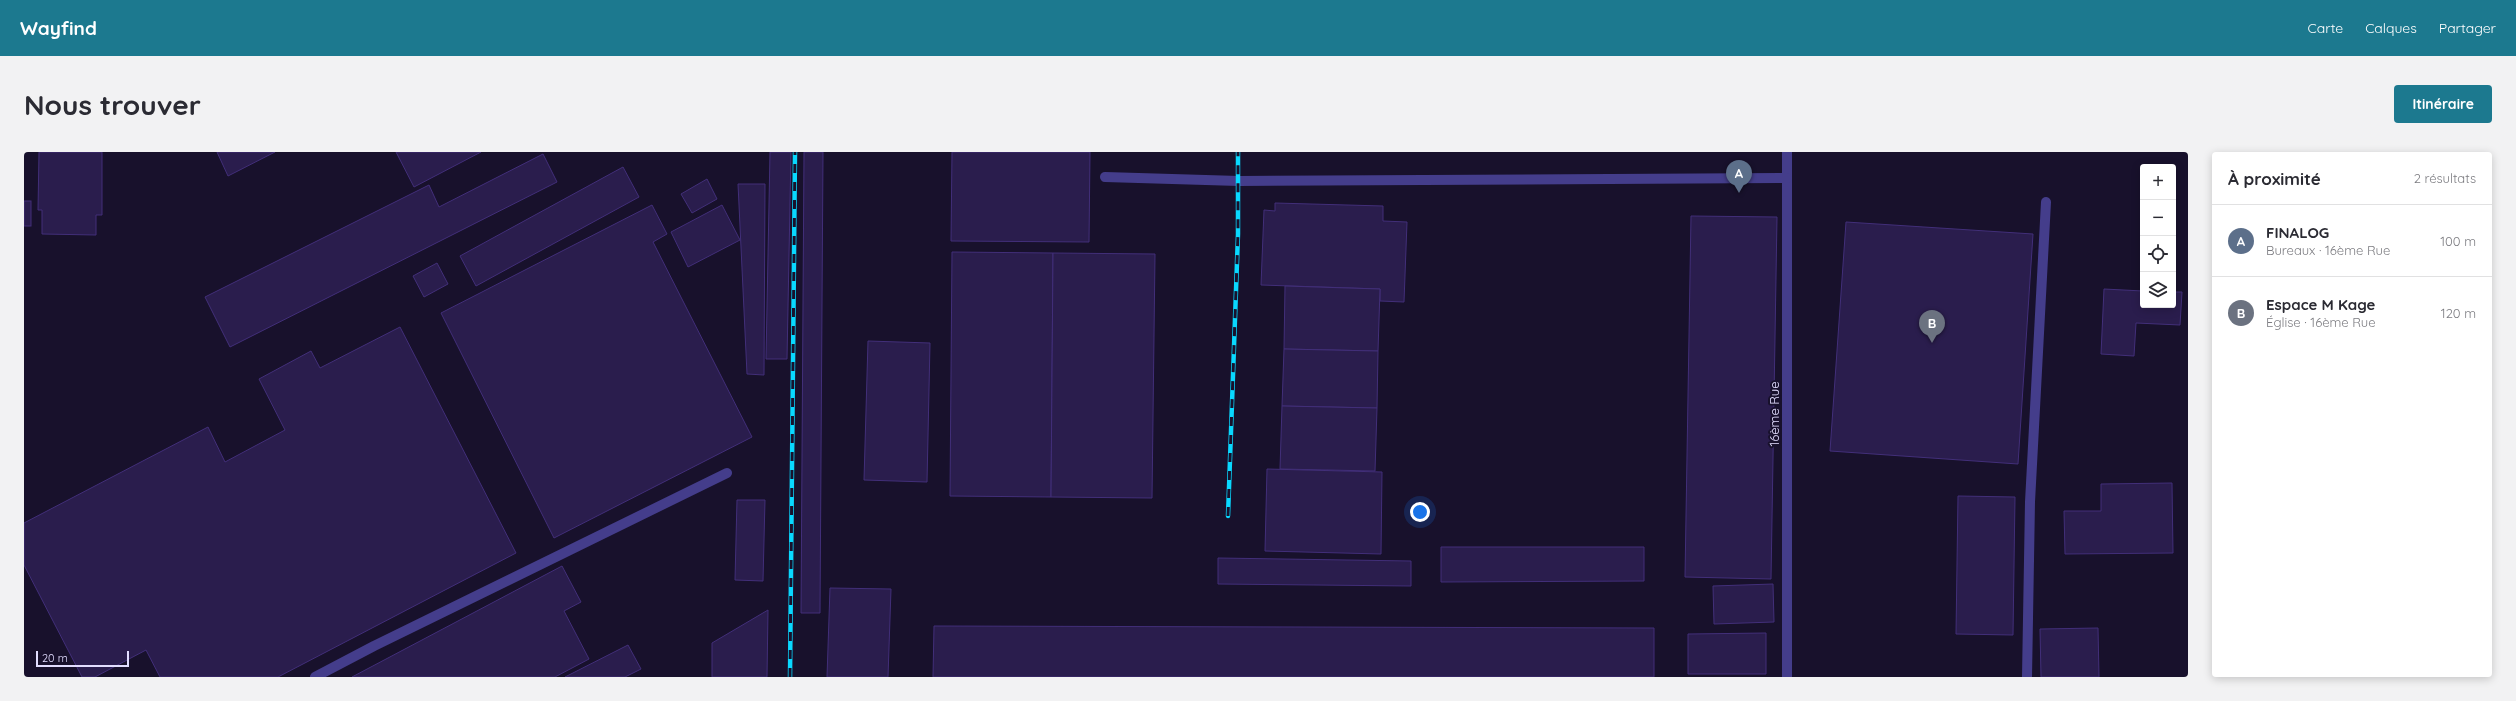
<!DOCTYPE html>
<html lang="fr">
<meta charset="utf-8">
<style>
:root{--surface:#fff;--page:#f2f2f3;--text:#2b2b33;--muted:#7c7c81;--line:#e1e1e2;--accent:#1c798f}
body{margin:0;font-family:Quicksand,sans-serif;background:var(--page);color:var(--text)}
.controls{position:absolute;right:12px;top:12px;display:grid;overflow:hidden;border-radius:4px;box-shadow:0 2px 10px #0003}
.controls button{width:36px;height:36px;display:grid;place-items:center;padding:0;border:0;border-bottom:1px solid var(--line);background:var(--surface);color:var(--text);font:20px sans-serif}
.scale{position:absolute;left:12px;bottom:10px;width:93px;box-sizing:border-box;padding-left:4px;border:2px solid #e2ddff;border-top:0;font-size:11px;line-height:14px;white-space:nowrap;color:#e2ddff;-webkit-text-stroke:3px #18112c;paint-order:stroke}
.you{position:absolute;left:1396px;top:360px;width:14px;height:14px;margin:-10px;border:3px solid #fff;border-radius:50%;background:#1a73e8;box-shadow:0 0 0 6px #1a73e833}
.badge{display:grid;place-items:center;width:26px;height:26px;border-radius:50%;background:var(--accent);color:#fff;font-size:13px;font-weight:700}
.pin{position:absolute;translate:-50% -33px;filter:drop-shadow(0 1px 2px #0008)}
.pin::after{content:'';position:absolute;top:21px;width:14px;height:12px;background:inherit;clip-path:polygon(0 0,100% 0,50% 100%)}
.list{margin:0;padding:0;list-style:none}
h2{display:flex;justify-content:space-between;align-items:center;height:52px;margin:0;padding:0 16px;font-size:17px}
h2 small{font-size:13px;font-weight:400;color:var(--muted)}
.list li{display:grid;grid-template-columns:26px 1fr auto;gap:12px;align-items:center;box-sizing:border-box;height:72px;padding:0 16px;border-top:1px solid var(--line)}
.list b{display:block;font-size:15px;white-space:nowrap}
.list p{margin:0;font-size:13px;white-space:nowrap;color:var(--muted)}
.list em{font-size:13px;font-style:normal;color:var(--muted)}
.icon{flex:none;width:22px;height:22px;fill:none;stroke:currentColor;stroke-width:2;stroke-linecap:round;stroke-linejoin:round}
.map{position:relative;flex:none;width:2164px;height:525px;overflow:hidden;border-radius:4px}
header{display:flex;align-items:center;gap:24px;box-sizing:border-box;height:56px;padding:0 20px;background:var(--accent);color:#fff}
header strong{font-size:19px}
nav{display:flex;gap:22px;margin-inline-start:auto;font-size:14px}
.intro{display:flex;align-items:center;justify-content:space-between;box-sizing:border-box;height:96px;padding:0 24px}
h1{margin:0;font-size:28px}
.button{padding:10px 18px;border-radius:4px;background:var(--accent);color:#fff;font-size:14px;font-weight:700}
main{display:flex;gap:24px;padding:0 24px}
aside{flex:1;background:var(--surface);border-radius:4px;box-shadow:0 2px 10px #0003}
.map>svg:first-child{display:block}
</style>
<header>
<strong>Wayfind</strong>
<nav><a>Carte</a><a>Calques</a><a>Partager</a></nav>
</header>
<div class="intro"><h1>Nous trouver</h1><a class="button">Itinéraire</a></div>
<main>
<div class="map">
<svg width="2164" height="525" viewBox="0 0 2164 525">
<rect width="100%" height="100%" fill="#18112c"/>
<g fill="#2a1d4d" stroke="#422f79">
<path d="M 15,0 L 78,0 L 78,63 L 72,63 L 72,83 L 18,82 L 18,58 L 14,58 Z"/>
<path d="M 193,0 L 251,0 L 204,24 Z"/>
<path d="M 372,0 L 457,0 L 390,35 Z"/>
<path d="M 746,0 L 767,0 L 763,207 L 742,207 Z"/>
<path d="M 780,0 L 799,0 L 796,461 L 777,461 Z"/>
<path d="M 928,0 L 1066,0 L 1065,90 L 927,89 Z"/>
<path d="M 519,2 L 533,30 L 206,195 L 181,145 L 405,33 L 415,55 Z"/>
<path d="M 599,15 L 615,45 L 452,134 L 436,104 Z"/>
<path d="M 683,27 L 693,47 L 668,61 L 657,42 Z"/>
<path d="M 714,32 L 741,32 L 740,223 L 723,222 Z"/>
<rect x="0" y="49" width="7" height="25"/>
<path d="M 1251,51 L 1359,54 L 1359,69 L 1383,70 L 1380,150 L 1356,149 L 1356,137 L 1237,133 L 1240,58 L 1251,59 Z"/>
<path d="M 628,53 L 643,82 L 629,90 L 728,285 L 530,386 L 417,161 Z"/>
<path d="M 698,53 L 716,88 L 664,115 L 647,80 Z"/>
<path d="M 1667,64 L 1753,65 L 1747,427 L 1661,425 Z"/>
<path d="M 1822,70 L 2009,82 L 1994,312 L 1806,299 Z"/>
<path d="M 928,100 L 1029,101 L 1027,345 L 926,344 Z"/>
<path d="M 1029,101 L 1131,102 L 1128,346 L 1027,345 Z"/>
<path d="M 413,111 L 424,132 L 400,145 L 389,124 Z"/>
<path d="M 1261,134 L 1356,137 L 1354,199 L 1260,197 Z"/>
<path d="M 2080,137 L 2119,139 L 2119,153 L 2149,153 L 2149,140 L 2158,140 L 2156,173 L 2112,171 L 2110,204 L 2077,202 Z"/>
<path d="M 376,175 L 492,401 L 254,525 L 136,525 L 122,498 L 71,525 L 58,525 L 0,413 L 0,371 L 184,275 L 201,310 L 261,278 L 235,227 L 287,199 L 296,216 Z"/>
<path d="M 844,189 L 906,191 L 903,330 L 840,328 Z"/>
<path d="M 1260,197 L 1354,199 L 1353,256 L 1258,254 Z"/>
<path d="M 1258,254 L 1353,256 L 1351,319 L 1256,317 Z"/>
<path d="M 1243,317 L 1358,320 L 1357,402 L 1241,399 Z"/>
<path d="M 2148,331 L 2149,401 L 2041,402 L 2040,359 L 2077,359 L 2077,332 Z"/>
<path d="M 1934,344 L 1991,345 L 1989,483 L 1932,482 Z"/>
<path d="M 713,348 L 741,348 L 739,429 L 711,428 Z"/>
<path d="M 1417,395 L 1620,395 L 1620,429 L 1417,430 Z"/>
<path d="M 1194,406 L 1387,409 L 1387,434 L 1194,432 Z"/>
<path d="M 538,414 L 557,450 L 540,459 L 565,507 L 531,525 L 328,525 Z"/>
<path d="M 1749,432 L 1750,470 L 1690,472 L 1689,434 Z"/>
<path d="M 806,436 L 867,437 L 864,525 L 803,525 Z"/>
<path d="M 744,458 L 743,525 L 688,525 L 688,491 Z"/>
<path d="M 910,474 L 1630,476 L 1630,525 L 909,525 Z"/>
<path d="M 2074,476 L 2075,525 L 2017,525 L 2016,477 Z"/>
<path d="M 1742,481 L 1742,522 L 1664,522 L 1664,482 Z"/>
<path d="M 604,493 L 617,517 L 601,525 L 541,525 Z"/>
</g>
<g fill="none" stroke-linecap="round" stroke-linejoin="round">
<g stroke="#443d8b" stroke-width="10">
<path d="M 1763,0 L 1763,525"/>
<path d="M 1081,25 L 1215,29 L 1763,26"/>
<path d="M 291,525 L 350,494 L 703,321"/>
<path d="M 2003,525 L 2006,350 L 2022,50"/>
</g>
<defs>
<g id="rail">
<path d="M 1204,364 L 1214,82 L 1214,0"/>
<path d="M 766,525 L 771,0"/>
</g>
</defs>
<use href="#rail" stroke="#09d8ff" stroke-width="4.5"/>
<use href="#rail" stroke="#18112c" stroke-width="3" stroke-dasharray="9" stroke-linecap="butt"/>
</g>
<g text-anchor="middle" stroke-width="4" stroke-linejoin="round" paint-order="stroke">
<g font-size="13" fill="#e2ddff" stroke="#18112c">
<text transform="translate(1750 262) rotate(-90)" y="5">16ème Rue</text>
</g>
</g>
</svg>
<div class="controls">
<button>+</button>
<button>−</button>
<button><svg class="icon" aria-label="locate" viewBox="0 0 24 24"><circle cx="12" cy="12" r="6"/><path d="M12 2v4M12 18v4M2 12h4M18 12h4"/></svg></button>
<button><svg class="icon" aria-label="layers" viewBox="0 0 24 24"><path d="M12 4l9 5-9 5-9-5zM3 14l9 5 9-5"/></svg></button>
</div>
<div class="scale">20 m</div>
<div class="you"></div>
<div class="pin badge" style="left:1715px;top:41px;background:#5c6f8a">A</div>
<div class="pin badge" style="left:1908px;top:191px;background:#6b7280">B</div>
</div>
<aside>
<h2>À proximité<small>2 résultats</small></h2>
<ul class="list">
<li><span class="badge" style="background:#5c6f8a">A</span><div><b>FINALOG</b><p>Bureaux · 16ème Rue</p></div><em>100 m</em></li>
<li><span class="badge" style="background:#6b7280">B</span><div><b>Espace M Kage</b><p>Église · 16ème Rue</p></div><em>120 m</em></li>
</ul>
</aside>
</main>
